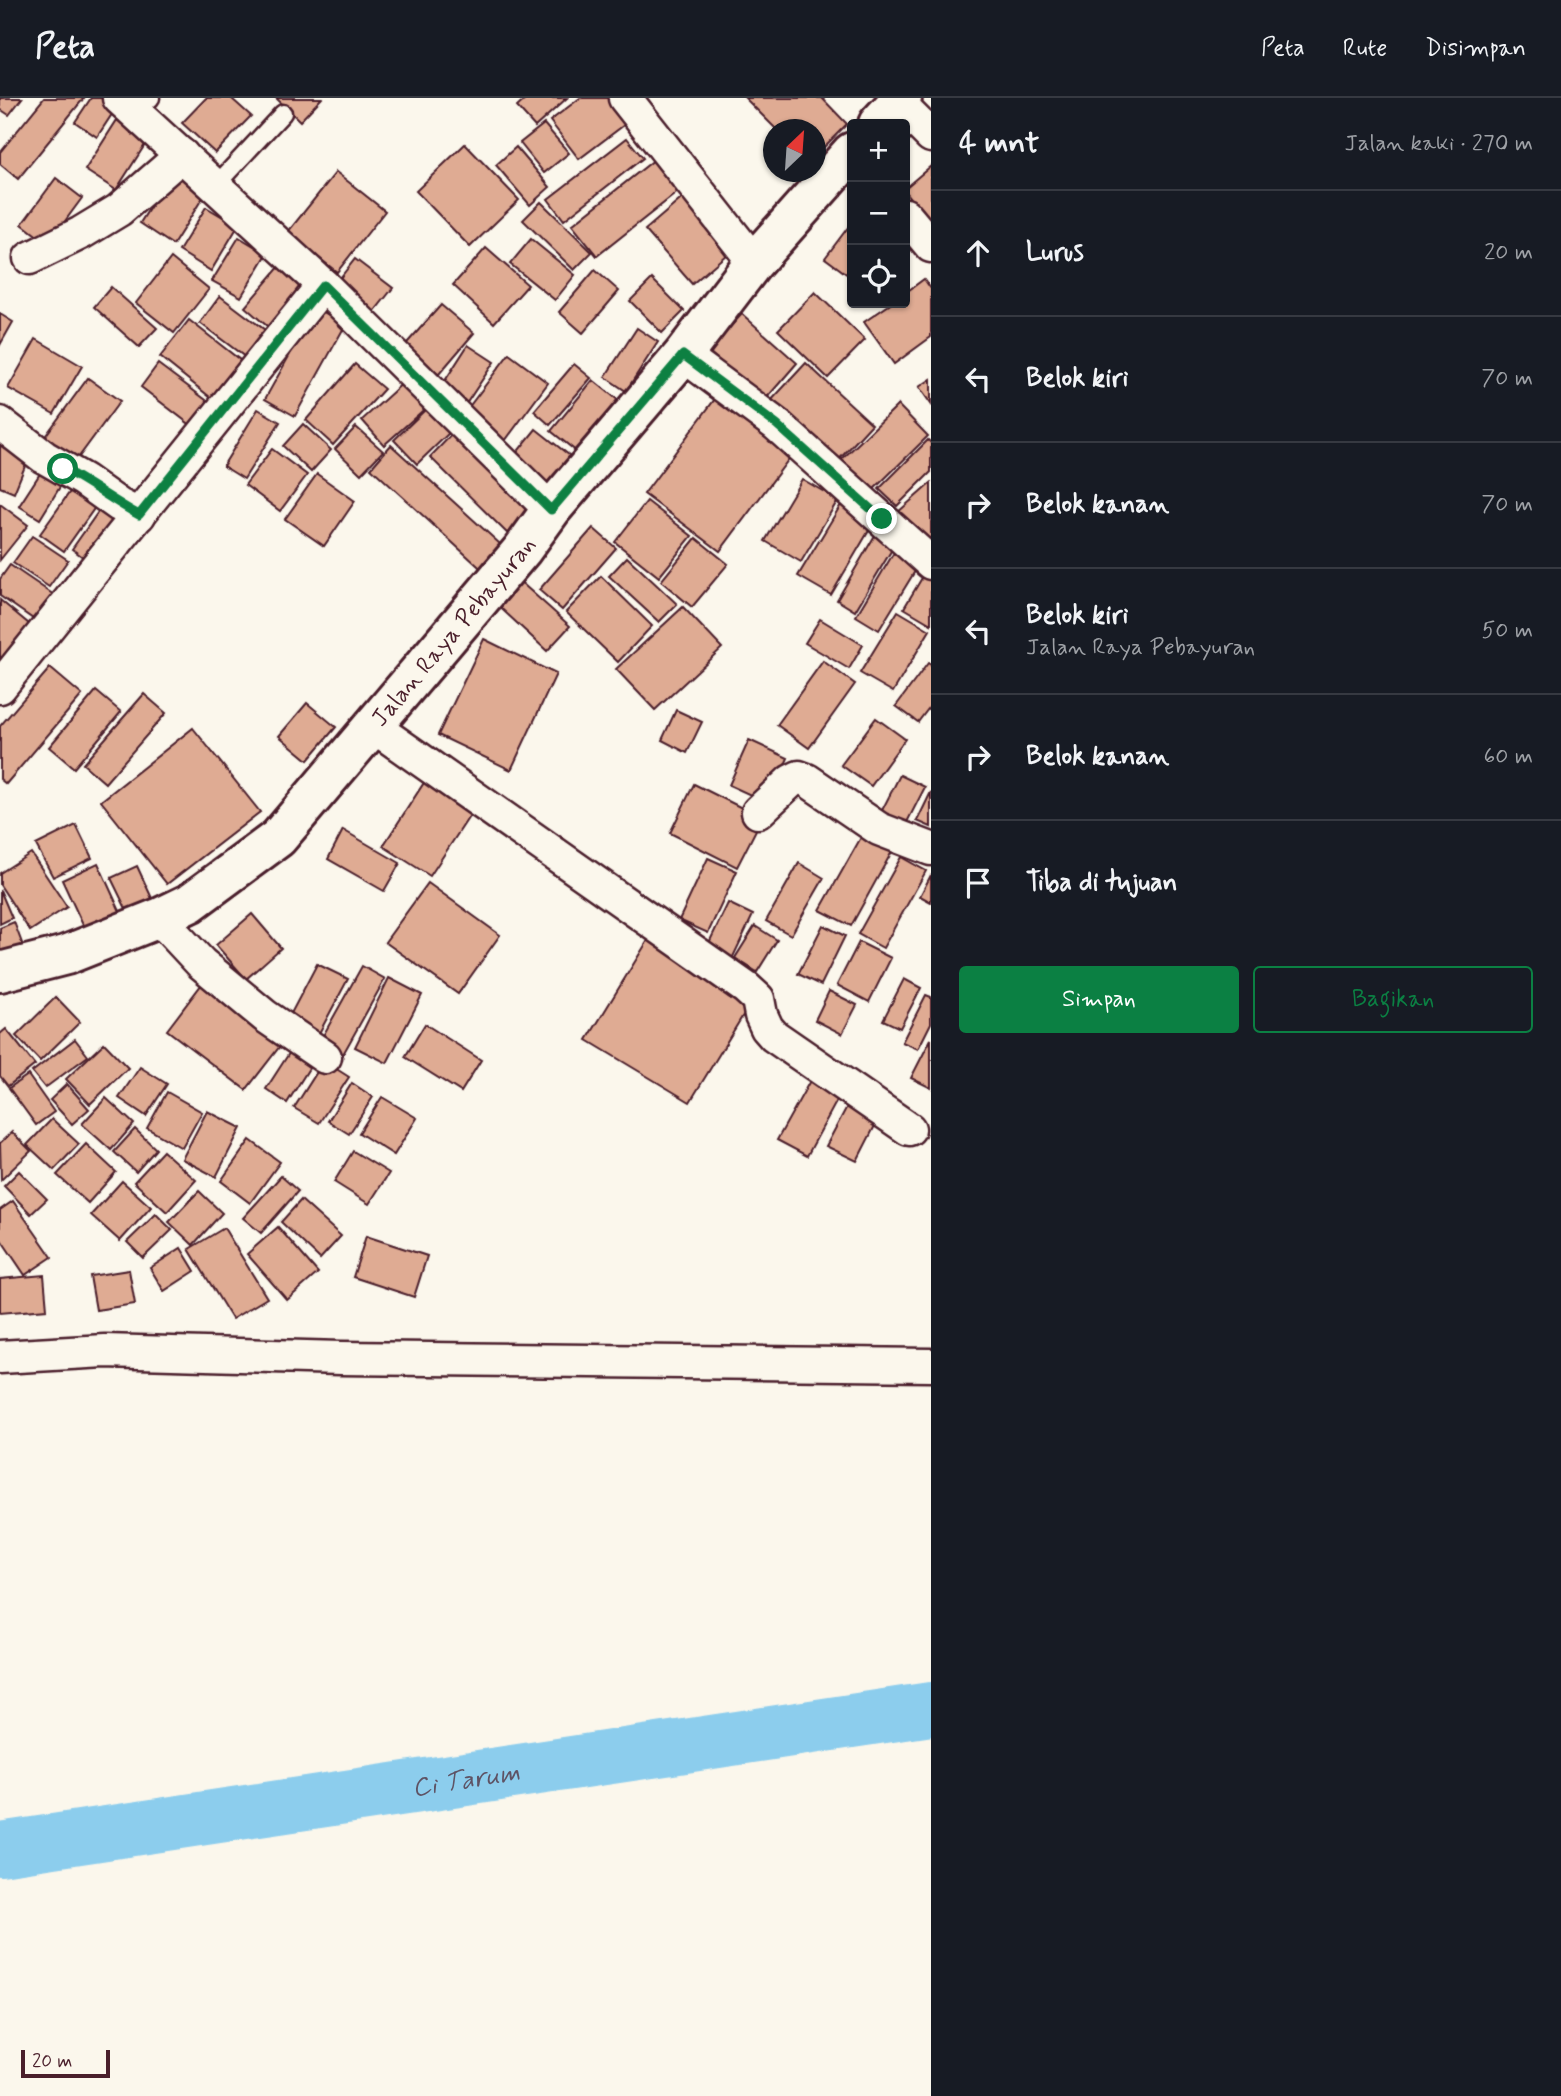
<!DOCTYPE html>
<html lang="id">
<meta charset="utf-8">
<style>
:root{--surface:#171b24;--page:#20242c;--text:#f1f3f6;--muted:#9ea1a6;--line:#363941;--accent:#0b8043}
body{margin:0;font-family:Mynerve,sans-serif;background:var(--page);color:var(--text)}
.controls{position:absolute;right:21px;top:21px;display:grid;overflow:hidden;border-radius:7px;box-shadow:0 2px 5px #0004}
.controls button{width:63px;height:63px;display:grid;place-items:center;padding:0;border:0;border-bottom:2px solid var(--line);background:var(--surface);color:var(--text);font:35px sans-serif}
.compass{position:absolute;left:763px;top:21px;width:63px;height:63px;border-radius:50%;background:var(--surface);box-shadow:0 2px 5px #0004;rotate:25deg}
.scale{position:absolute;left:21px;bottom:18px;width:89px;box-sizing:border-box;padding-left:7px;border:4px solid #4a1f2b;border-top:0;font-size:19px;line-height:24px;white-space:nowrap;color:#4a1f2b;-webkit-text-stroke:5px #fbf7ec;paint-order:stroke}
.stop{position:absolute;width:21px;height:21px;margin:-16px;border:5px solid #0b8043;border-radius:50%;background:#fff}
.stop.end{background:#0b8043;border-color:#fff;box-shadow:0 2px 7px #0008}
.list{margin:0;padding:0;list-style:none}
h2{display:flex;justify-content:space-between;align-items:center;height:91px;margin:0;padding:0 28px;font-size:30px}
h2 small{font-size:23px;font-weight:400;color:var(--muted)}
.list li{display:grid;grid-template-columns:46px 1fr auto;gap:21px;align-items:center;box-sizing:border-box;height:126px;padding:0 28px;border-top:2px solid var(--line)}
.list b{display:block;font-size:26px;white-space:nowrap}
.list p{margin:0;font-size:23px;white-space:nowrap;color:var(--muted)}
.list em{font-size:23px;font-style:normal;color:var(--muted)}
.actions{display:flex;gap:14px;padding:21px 28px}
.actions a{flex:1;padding:16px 0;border:2px solid var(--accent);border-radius:7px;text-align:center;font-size:24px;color:var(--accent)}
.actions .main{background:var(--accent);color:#fff}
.icon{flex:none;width:38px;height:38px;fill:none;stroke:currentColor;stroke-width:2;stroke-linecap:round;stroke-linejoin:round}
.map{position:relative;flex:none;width:931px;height:1998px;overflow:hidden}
header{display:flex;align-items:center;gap:42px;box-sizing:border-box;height:98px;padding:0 35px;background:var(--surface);border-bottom:2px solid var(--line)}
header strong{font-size:33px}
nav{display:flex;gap:38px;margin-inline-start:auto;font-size:24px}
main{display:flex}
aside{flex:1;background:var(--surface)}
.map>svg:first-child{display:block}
</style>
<header>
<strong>Peta</strong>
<nav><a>Peta</a><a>Rute</a><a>Disimpan</a></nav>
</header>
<main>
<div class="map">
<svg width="931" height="1998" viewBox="0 0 931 1998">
<rect width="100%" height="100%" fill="#fbf7ec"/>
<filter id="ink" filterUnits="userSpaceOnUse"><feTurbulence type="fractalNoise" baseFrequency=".0143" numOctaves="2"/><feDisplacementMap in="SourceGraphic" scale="14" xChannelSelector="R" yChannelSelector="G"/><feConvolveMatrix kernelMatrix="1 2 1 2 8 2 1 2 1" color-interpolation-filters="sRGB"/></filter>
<g filter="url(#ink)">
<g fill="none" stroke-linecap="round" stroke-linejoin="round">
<path stroke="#8ccded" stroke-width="54" id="s1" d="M 0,1751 L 931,1611"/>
</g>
<g fill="#dfab93" stroke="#4a1f2b" stroke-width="2">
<path d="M 0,0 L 22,0 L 9,17 L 0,11 Z"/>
<path d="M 44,0 L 84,0 L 18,81 L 0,66 L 0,54 Z"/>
<path d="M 91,0 L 107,0 L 118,7 L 97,39 L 75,24 Z"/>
<path d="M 206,0 L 231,0 L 251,18 L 215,55 L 182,25 Z"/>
<path d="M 276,0 L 322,0 L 300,23 Z"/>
<path d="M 527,0 L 567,0 L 535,29 L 517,9 Z"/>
<path d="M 580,0 L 609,0 L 628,24 L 579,61 L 550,23 Z"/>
<path d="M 745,0 L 822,0 L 847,26 L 816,57 L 816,32 L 777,32 Z"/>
<path d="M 117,22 L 148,42 L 116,92 L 85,72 Z"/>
<path d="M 544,26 L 569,55 L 544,75 L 520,45 Z"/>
<path d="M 627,40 L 643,60 L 564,122 L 548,101 Z"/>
<path d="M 465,46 L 519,102 L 470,149 L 416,93 Z"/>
<path d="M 516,49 L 550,89 L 530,107 L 496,67 Z"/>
<path d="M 659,58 L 684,89 L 597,158 L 572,127 Z"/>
<path d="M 931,68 L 931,126 L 905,94 L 905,90 Z"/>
<path d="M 336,74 L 385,113 L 337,174 L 287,135 Z"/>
<path d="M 172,75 L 205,96 L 173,147 L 140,125 Z"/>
<path d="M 56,80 L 82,100 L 48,146 L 22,126 Z"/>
<path d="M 686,97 L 733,151 L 692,186 L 645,132 Z"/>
<path d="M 541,104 L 592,154 L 574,172 L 523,122 Z"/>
<path d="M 206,109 L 238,128 L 211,173 L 179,153 Z"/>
<path d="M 852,124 L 852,180 L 825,160 Z"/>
<path d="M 239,139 L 267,156 L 241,199 L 212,183 Z"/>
<path d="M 531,141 L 575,177 L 555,202 L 510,166 Z"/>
<path d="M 486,150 L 528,187 L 494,225 L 453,187 Z"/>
<path d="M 171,160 L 209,191 L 174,235 L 136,205 Z"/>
<path d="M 286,161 L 315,187 L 274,234 L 245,209 Z"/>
<path d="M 355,161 L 393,190 L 370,219 L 333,189 Z"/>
<path d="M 595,172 L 619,193 L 583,235 L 559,214 Z"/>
<path d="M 652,181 L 684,213 L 662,235 L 630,203 Z"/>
<path d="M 924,181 L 931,191 L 931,239 L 894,266 L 864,224 L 892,205 L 905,205 L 905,195 Z"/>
<path d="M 111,189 L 157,230 L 139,249 L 94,209 Z"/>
<path d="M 815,194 L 865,242 L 828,280 L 778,232 Z"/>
<path d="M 220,198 L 273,238 L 253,265 L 200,225 Z"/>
<path d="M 441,207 L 474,235 L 433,283 L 399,254 Z"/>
<path d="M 316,210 L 346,226 L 295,318 L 265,301 Z"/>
<path d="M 0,216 L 13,224 L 0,247 Z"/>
<path d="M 742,216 L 797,265 L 764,303 L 708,253 Z"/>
<path d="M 189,222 L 245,266 L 215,303 L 160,259 Z"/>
<path d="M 637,230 L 658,244 L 626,293 L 605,279 Z"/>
<path d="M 36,241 L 82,268 L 54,316 L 8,290 Z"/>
<path d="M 468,247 L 494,264 L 466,306 L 441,289 Z"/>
<path d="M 509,256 L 548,285 L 502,347 L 462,318 Z"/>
<path d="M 806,265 L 872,326 L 834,367 L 768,306 Z"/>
<path d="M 158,266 L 210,305 L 192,328 L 141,289 Z"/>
<path d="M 355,266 L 384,291 L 333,347 L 306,322 Z"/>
<path d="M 574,266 L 591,280 L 550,327 L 534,313 Z"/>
<path d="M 88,280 L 120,303 L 70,371 L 38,348 Z"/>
<path d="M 931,281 L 931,306 L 919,289 Z"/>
<path d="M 406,282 L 429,307 L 384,347 L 362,322 Z"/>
<path d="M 593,282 L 619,303 L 577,354 L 551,333 Z"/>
<path d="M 718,297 L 794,354 L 720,453 L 644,396 Z"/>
<path d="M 898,307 L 928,338 L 869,396 L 838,365 Z"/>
<path d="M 427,310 L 450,334 L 417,366 L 394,342 Z"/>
<path d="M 258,311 L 280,324 L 244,381 L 223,368 Z"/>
<path d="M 303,326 L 331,352 L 311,374 L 283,348 Z"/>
<path d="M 356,329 L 383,353 L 361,376 L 335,351 Z"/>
<path d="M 458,330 L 546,417 L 517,445 L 430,359 Z"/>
<path d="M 536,331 L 584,369 L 557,402 L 510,363 Z"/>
<path d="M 0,342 L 30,356 L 14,395 L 0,389 Z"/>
<path d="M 928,342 L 931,345 L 931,374 L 897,408 L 879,391 Z"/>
<path d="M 391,347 L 510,455 L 489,478 L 371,370 Z"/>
<path d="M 272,351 L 307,377 L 280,413 L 245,387 Z"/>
<path d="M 43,371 L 63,384 L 40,421 L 19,408 Z"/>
<path d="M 317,376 L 355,403 L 324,448 L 285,421 Z"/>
<path d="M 79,381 L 103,398 L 64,453 L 40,436 Z"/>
<path d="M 802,381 L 838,402 L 801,464 L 765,443 Z"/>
<path d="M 931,385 L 931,445 L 897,415 Z"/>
<path d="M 647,403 L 692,438 L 659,479 L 615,444 Z"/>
<path d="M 105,404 L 125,419 L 91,465 L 72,451 Z"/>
<path d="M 842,405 L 874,424 L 831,497 L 798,478 Z"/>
<path d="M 0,406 L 28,427 L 0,462 Z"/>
<path d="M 593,430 L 616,450 L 562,512 L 539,492 Z"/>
<path d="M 878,432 L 897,443 L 855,513 L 837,502 Z"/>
<path d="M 32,438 L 68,462 L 49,489 L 13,465 Z"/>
<path d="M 696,440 L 728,466 L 692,509 L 661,483 Z"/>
<path d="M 899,446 L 923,460 L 879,532 L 856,518 Z"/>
<path d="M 627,459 L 677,506 L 659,524 L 609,478 Z"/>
<path d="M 10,467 L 54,497 L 36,523 L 0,498 L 0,481 Z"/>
<path d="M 926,473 L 931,476 L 931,526 L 904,510 Z"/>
<path d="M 601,478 L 652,528 L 618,564 L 566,514 Z"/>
<path d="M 515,479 L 570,528 L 547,553 L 493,503 Z"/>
<path d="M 0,502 L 35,531 L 0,573 Z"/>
<path d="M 683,509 L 722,550 L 655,612 L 616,571 Z"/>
<path d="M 898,513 L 930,532 L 893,594 L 860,575 Z"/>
<path d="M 820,521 L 863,547 L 849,571 L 805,545 Z"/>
<path d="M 484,541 L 556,576 L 511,672 L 438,637 Z"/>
<path d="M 823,563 L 855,586 L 809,650 L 777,627 Z"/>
<path d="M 928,565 L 931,567 L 931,607 L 918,624 L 896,608 Z"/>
<path d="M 50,570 L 82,597 L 6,686 L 0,681 L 0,628 Z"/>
<path d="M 96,593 L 121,614 L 74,670 L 49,649 Z"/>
<path d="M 144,596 L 166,615 L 105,685 L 83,666 Z"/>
<path d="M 307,605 L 336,629 L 308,662 L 279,638 Z"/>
<path d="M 676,612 L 702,624 L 687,655 L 662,642 Z"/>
<path d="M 876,620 L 905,641 L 871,688 L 841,667 Z"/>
<path d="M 193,630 L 260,714 L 167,786 L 101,703 Z"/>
<path d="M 749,642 L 788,660 L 768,705 L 729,687 Z"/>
<path d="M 429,677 L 476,708 L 430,778 L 383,748 Z"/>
<path d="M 900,677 L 925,689 L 900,738 L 875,726 Z"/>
<path d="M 694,686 L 762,720 L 737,769 L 670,735 Z"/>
<path d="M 931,694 L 931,729 L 917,723 Z"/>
<path d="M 76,727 L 92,760 L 53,779 L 36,747 Z"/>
<path d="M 343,732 L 400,765 L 384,793 L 328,761 Z"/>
<path d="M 864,734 L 894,750 L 851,828 L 820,812 Z"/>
<path d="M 31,755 L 67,809 L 30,833 L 0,787 L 0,775 Z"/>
<path d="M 901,759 L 926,773 L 883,850 L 858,836 Z"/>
<path d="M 708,760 L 737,773 L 708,835 L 679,822 Z"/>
<path d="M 98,765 L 124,822 L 88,838 L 62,782 Z"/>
<path d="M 799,765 L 824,780 L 791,837 L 766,823 Z"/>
<path d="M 137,768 L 156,809 L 131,821 L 111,780 Z"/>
<path d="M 931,777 L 931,804 L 920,798 Z"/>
<path d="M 428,785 L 500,837 L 458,896 L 385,844 Z"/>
<path d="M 0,792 L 12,820 L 0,826 Z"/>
<path d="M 728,805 L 753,817 L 732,861 L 707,849 Z"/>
<path d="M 252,816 L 281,850 L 246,881 L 216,847 Z"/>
<path d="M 14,824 L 26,856 L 0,866 L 0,830 Z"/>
<path d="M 823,827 L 845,838 L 821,887 L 798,876 Z"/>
<path d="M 755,828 L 777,842 L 757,874 L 735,860 Z"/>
<path d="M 650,839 L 753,901 L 690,1004 L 587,942 Z"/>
<path d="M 859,844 L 891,860 L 869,904 L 837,887 Z"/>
<path d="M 317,866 L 348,881 L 317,939 L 287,923 Z"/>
<path d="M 362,868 L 385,881 L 342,958 L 319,945 Z"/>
<path d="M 208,878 L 287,939 L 246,992 L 167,932 Z"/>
<path d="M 389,880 L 422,897 L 387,965 L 355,949 Z"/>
<path d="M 904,881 L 921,890 L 900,930 L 883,922 Z"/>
<path d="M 829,893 L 857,907 L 842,936 L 815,922 Z"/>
<path d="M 926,897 L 931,899 L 931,925 L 918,951 L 902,944 Z"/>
<path d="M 56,899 L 80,924 L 40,963 L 16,938 Z"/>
<path d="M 425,926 L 481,962 L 461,994 L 405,959 Z"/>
<path d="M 6,931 L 35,967 L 8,988 L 0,978 L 0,936 Z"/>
<path d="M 75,941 L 88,958 L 45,990 L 32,974 Z"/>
<path d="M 931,941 L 931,990 L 911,980 Z"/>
<path d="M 104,945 L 128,970 L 90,1006 L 66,981 Z"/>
<path d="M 295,946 L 316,959 L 287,1005 L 266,991 Z"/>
<path d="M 324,963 L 349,979 L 319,1025 L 294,1010 Z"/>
<path d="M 140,969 L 167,986 L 146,1018 L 119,1000 Z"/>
<path d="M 28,977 L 54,1014 L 36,1027 L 9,990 Z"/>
<path d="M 812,979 L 841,995 L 807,1058 L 777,1042 Z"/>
<path d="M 352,985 L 373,999 L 349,1036 L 328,1023 Z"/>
<path d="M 67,986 L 89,1011 L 72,1026 L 50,1002 Z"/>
<path d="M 167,994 L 202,1014 L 182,1050 L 147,1030 Z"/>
<path d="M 382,999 L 417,1020 L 394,1057 L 359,1035 Z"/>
<path d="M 106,1000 L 134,1026 L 111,1052 L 82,1026 Z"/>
<path d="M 851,1001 L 881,1016 L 857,1063 L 826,1048 Z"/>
<path d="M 207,1013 L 241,1030 L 216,1079 L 182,1061 Z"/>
<path d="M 52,1021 L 79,1046 L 54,1072 L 27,1047 Z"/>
<path d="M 135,1031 L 156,1051 L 136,1074 L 114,1054 Z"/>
<path d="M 12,1034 L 31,1053 L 1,1082 L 0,1045 Z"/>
<path d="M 250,1042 L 280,1064 L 250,1105 L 221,1083 Z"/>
<path d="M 86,1046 L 116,1074 L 88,1105 L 57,1077 Z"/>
<path d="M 163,1053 L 196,1082 L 167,1114 L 134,1084 Z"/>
<path d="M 353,1053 L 389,1075 L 369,1106 L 334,1084 Z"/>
<path d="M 19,1073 L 47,1101 L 31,1116 L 4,1088 Z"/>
<path d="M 281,1078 L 298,1093 L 261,1135 L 243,1120 Z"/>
<path d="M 122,1083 L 151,1109 L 120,1143 L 91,1117 Z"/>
<path d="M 199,1093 L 222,1115 L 193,1147 L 169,1124 Z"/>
<path d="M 301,1102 L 341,1138 L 320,1161 L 281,1124 Z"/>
<path d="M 13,1103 L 52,1159 L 25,1177 L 0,1140 L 0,1112 Z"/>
<path d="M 156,1116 L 172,1132 L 143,1160 L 127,1144 Z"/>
<path d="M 278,1129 L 318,1175 L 287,1202 L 247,1156 Z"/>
<path d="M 224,1130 L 267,1200 L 232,1221 L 189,1151 Z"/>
<path d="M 366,1138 L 427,1158 L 414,1199 L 353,1179 Z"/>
<path d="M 181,1150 L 195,1173 L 164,1193 L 150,1170 Z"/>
<path d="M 129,1172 L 135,1206 L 96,1212 L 90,1178 Z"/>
<path d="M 44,1177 L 47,1211 L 0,1215 L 0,1181 Z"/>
</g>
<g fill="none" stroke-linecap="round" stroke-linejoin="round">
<defs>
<g id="service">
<path d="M 135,15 L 151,0"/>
<path d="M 215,88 L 283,15"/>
</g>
<g id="minor">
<path d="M 119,0 L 323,187 L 551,412"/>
<path d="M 625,0 L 754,164"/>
<path d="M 898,5 L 931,38"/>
<path d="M 905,117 L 931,148"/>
<path d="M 30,160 L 81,135 L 119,112 L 182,57"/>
<path d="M 683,257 L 777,327 L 931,465"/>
<path d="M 0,325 L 44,359 L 84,382 L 119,407 L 139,417"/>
<path d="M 0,589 L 323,187"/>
<path d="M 374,629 L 746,890 L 758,901 L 761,917 L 767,930 L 774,938 L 909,1031"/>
<path d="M 758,714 L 791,683 L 799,679 L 807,682 L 879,731 L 931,751"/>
<path d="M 159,820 L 201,865 L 265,918 L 325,959"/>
<path d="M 0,1259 L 105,1253 L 341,1260 L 931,1267"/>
</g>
<g id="secondary">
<path d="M 878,26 L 902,0"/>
<path id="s2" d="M 0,874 L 66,857 L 159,820 L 190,805 L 278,740 L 522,452 L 551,412 L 683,257 L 754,164 L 852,54"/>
</g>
</defs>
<use href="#service" stroke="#4a1f2b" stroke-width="21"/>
<use href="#minor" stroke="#4a1f2b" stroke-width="37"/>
<use href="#secondary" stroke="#4a1f2b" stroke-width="44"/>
<use href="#service" stroke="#fbf7ec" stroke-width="16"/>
<use href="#minor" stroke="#fbf7ec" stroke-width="32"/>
<use href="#secondary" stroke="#fbf7ec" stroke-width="38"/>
</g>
</g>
<g fill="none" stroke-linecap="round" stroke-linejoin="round" filter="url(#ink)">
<path stroke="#0b8043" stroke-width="9" d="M 63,371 C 90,385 113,403 139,417 L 323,187 L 551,412 L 683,257 L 777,327 L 882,421"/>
</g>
<g text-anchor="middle" stroke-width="7" stroke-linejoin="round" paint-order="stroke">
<g font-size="24" fill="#4a1f2b" stroke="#fbf7ec">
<text dy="8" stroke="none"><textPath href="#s2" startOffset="583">Jalan Raya Pebayuran</textPath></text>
</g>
<g font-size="26" font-style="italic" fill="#5e5365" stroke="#fbf7ec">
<text dy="9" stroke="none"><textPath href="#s1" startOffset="471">Ci Tarum</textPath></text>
</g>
</g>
</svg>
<div class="controls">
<button>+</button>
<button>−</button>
<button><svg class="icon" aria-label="locate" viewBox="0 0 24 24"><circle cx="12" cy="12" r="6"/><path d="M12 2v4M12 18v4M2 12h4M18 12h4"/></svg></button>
</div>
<svg class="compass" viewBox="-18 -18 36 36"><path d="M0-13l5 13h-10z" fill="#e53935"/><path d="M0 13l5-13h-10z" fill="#9ea1a6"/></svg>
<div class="scale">20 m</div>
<div class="stop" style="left:63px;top:371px"></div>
<div class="stop end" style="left:882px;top:421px"></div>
</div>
<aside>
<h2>4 mnt<small>Jalan kaki · 270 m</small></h2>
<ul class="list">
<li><svg class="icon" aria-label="ahead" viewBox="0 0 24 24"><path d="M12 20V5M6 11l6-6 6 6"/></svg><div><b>Lurus</b></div><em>20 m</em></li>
<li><svg class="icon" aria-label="left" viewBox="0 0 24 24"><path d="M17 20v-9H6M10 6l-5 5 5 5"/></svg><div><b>Belok kiri</b></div><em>70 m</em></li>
<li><svg class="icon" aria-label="right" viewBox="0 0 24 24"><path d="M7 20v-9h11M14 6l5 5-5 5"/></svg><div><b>Belok kanan</b></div><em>70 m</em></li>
<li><svg class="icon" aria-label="left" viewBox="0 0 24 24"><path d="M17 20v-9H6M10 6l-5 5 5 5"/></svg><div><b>Belok kiri</b><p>Jalan Raya Pebayuran</p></div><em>50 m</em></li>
<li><svg class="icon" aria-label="right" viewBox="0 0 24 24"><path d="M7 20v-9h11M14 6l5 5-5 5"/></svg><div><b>Belok kanan</b></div><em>60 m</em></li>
<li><svg class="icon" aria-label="arrive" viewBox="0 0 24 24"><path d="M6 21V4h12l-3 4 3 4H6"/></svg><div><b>Tiba di tujuan</b></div></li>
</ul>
<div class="actions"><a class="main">Simpan</a><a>Bagikan</a></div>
</aside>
</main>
